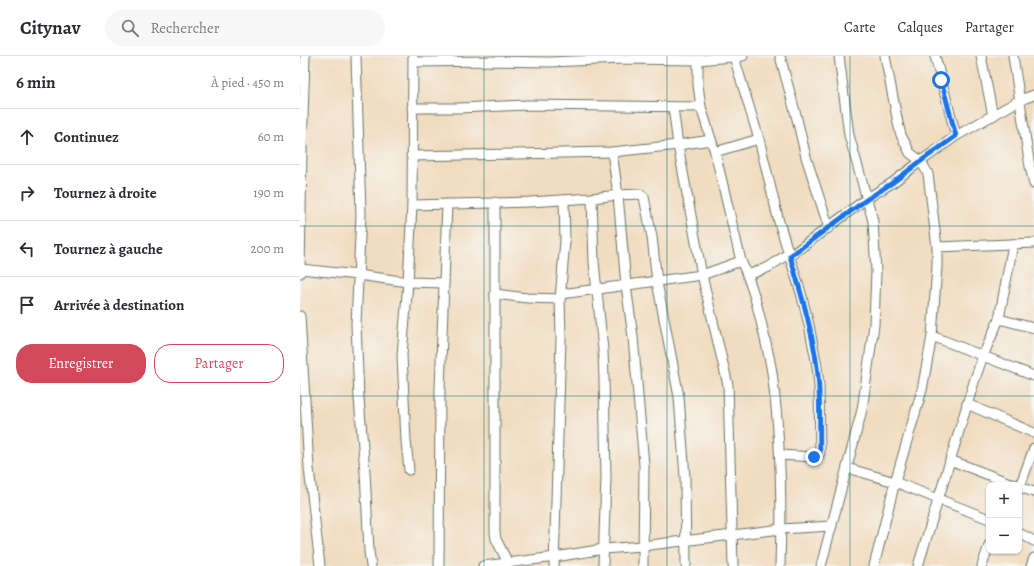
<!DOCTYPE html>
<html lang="fr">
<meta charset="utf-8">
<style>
:root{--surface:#fff;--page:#f7f7f7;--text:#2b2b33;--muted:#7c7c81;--line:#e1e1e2;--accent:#d1495b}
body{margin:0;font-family:Alegreya,serif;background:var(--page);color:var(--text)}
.controls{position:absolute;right:12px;bottom:12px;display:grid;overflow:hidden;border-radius:8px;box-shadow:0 1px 3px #0004}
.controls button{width:36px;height:36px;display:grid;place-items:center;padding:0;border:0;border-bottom:1px solid var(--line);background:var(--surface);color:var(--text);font:20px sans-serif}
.stop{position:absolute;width:12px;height:12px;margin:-9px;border:3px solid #1a73e8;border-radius:50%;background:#fff}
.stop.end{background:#1a73e8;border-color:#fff;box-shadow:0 1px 4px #0008}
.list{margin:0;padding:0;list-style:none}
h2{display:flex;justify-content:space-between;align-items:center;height:52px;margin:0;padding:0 16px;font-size:17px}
h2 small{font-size:13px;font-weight:400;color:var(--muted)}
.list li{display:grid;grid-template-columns:26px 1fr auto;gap:12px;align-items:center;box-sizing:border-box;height:56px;padding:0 16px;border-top:1px solid var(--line)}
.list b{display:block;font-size:15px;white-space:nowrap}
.list em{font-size:13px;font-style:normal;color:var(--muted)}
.actions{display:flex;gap:8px;padding:12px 16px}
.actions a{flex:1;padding:9px 0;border:1px solid var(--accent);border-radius:16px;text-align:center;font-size:14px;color:var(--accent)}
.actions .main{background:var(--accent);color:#fff}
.icon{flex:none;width:22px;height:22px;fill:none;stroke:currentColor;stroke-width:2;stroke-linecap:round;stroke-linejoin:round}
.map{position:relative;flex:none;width:734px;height:510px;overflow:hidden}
header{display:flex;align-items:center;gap:24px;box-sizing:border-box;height:56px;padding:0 20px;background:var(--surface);border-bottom:1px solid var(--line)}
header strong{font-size:19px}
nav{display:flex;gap:22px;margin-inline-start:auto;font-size:14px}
.search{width:280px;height:36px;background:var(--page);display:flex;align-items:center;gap:10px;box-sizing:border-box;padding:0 14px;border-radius:22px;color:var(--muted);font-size:15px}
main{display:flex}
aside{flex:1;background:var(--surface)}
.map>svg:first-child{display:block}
</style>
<header>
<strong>Citynav</strong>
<div class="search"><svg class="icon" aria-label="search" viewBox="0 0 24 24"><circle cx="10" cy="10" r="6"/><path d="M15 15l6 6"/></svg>Rechercher</div>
<nav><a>Carte</a><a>Calques</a><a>Partager</a></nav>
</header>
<main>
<aside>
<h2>6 min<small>À pied · 450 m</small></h2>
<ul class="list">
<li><svg class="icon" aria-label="ahead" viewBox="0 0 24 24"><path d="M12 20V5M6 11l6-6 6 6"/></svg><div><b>Continuez</b></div><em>60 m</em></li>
<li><svg class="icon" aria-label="right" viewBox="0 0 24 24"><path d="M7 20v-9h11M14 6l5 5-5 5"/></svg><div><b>Tournez à droite</b></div><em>190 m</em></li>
<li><svg class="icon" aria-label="left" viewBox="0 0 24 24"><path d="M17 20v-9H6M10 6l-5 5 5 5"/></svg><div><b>Tournez à gauche</b></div><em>200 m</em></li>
<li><svg class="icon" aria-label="arrive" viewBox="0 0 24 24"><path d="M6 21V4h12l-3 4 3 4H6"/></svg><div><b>Arrivée à destination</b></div></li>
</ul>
<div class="actions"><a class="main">Enregistrer</a><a>Partager</a></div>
</aside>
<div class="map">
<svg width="734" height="510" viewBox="0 0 734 510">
<rect width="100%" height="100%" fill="#f6f6f2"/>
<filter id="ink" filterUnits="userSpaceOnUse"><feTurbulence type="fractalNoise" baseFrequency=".025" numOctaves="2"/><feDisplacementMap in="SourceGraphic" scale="8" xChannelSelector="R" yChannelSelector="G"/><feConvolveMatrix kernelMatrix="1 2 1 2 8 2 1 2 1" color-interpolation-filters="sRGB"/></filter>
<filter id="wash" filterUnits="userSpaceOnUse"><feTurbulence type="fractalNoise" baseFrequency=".012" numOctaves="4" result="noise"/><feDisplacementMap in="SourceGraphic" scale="16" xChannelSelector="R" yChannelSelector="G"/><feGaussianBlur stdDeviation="0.9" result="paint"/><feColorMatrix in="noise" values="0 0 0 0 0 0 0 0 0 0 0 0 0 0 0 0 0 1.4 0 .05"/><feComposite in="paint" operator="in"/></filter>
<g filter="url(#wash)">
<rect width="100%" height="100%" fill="#f1dcbf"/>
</g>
<g filter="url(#ink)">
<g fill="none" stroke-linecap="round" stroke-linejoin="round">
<defs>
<g id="minor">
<path d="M 56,0 L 61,158 L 56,268 L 59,342 L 65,416 L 69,495 L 71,510"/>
<path d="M 480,0 L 497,63 L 506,101 L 529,172"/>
<path d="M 635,0 L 656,80"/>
<path d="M 681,0 L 693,60"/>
<path d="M 713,0 L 730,111 L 734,128"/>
<path d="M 434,1 L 459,83 L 479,166 L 501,237 L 509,269 L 517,310 L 519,330 L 520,397 L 518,400 L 514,401 L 480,399"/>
<path d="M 398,4 L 398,29 L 401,51 L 415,96 L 441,205 C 453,230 459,256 465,283 C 468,297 472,311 473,325 C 481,386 482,448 480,510"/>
<path d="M 114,6 L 191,5 L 249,6 L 322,3 L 398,4 L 443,0"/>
<path d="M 373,51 L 378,89 L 402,219 L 428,329 L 433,510"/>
<path d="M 112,52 L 159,52 L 228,49 L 401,51"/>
<path d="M 312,96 L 318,139 L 326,229 L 333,281 L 344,409 L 343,510"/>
<path d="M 415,96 L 459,83"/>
<path d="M 111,100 L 312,96 L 378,89 L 411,84"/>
<path d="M 292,142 L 294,206 L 303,294 L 304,323 L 306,421 L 303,510"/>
<path d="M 195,146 L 195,476 L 196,483 L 208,507"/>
<path d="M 112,149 L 230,146 L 292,142 L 318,139 L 340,138 L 344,141 L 352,181 L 357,226 L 379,341 L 385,421 L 386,510"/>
<path d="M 637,191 L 734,187"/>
<path d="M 490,200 L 566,143 L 592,127 L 621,105 L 656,80 L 720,44 L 734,39"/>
<path d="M 0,213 L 58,219 L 108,226 L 144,227"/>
<path d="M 0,217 L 2,94 L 5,0"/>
<path d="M 448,219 L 469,211 L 489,197"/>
<path d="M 195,238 L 227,242 L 260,243"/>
<path d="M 261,238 L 402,219 L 441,205"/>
<path d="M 0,260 L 9,412 L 20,510"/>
<path d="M 699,263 L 734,272"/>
<path d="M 632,280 L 734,320"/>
<path d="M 667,348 L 734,377"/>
<path d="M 650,404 L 715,429"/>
<path d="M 547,412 L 595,426 L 689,463"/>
<path d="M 109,414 L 106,385 L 102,299 L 108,226 L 112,149 L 113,0"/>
<path d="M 719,431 L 734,436"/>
<path d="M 719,433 L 734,392"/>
<path d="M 719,477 L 734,485"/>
<path d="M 139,510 L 140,333 L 147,148"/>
<path d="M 183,510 L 255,501 L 304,493 L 342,490 L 481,473 L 532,470"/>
<path d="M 254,510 L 261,282 L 260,243 L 265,185 L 264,144"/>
<path d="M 521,510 L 562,354 L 574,269 L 576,215 L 573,165 L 549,79 L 539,0"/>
<path d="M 574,510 L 595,426 L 622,334 L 632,280 L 637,210 L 637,191 L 628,118 L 621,105 L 610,97 L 601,79 L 598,67 L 585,0"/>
<path d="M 618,510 L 674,326 L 683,300 L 699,263 L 713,188"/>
<path d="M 682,510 L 689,489"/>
<path d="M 731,510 L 734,502"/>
</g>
</defs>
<use href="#minor" stroke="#687565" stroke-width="11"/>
<use href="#minor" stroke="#fff" stroke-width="9"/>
</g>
</g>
<g fill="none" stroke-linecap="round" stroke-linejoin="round" filter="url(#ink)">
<path stroke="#1a73e8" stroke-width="5" d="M 514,401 L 518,400 L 520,397 C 519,369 521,339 517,311 C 512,273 501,237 490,200 L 566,144 L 592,127 L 621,105 L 656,80 L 641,24"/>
</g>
<path fill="none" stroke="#0f766e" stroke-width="1" stroke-opacity="0.55" d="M 184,0 L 184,510M 367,0 L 367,510M 550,0 L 550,510M 0,170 L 734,170M 0,340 L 734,340"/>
</svg>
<div class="controls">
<button>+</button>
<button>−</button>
</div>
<div class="stop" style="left:641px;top:24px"></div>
<div class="stop end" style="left:514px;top:401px"></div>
</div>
</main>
